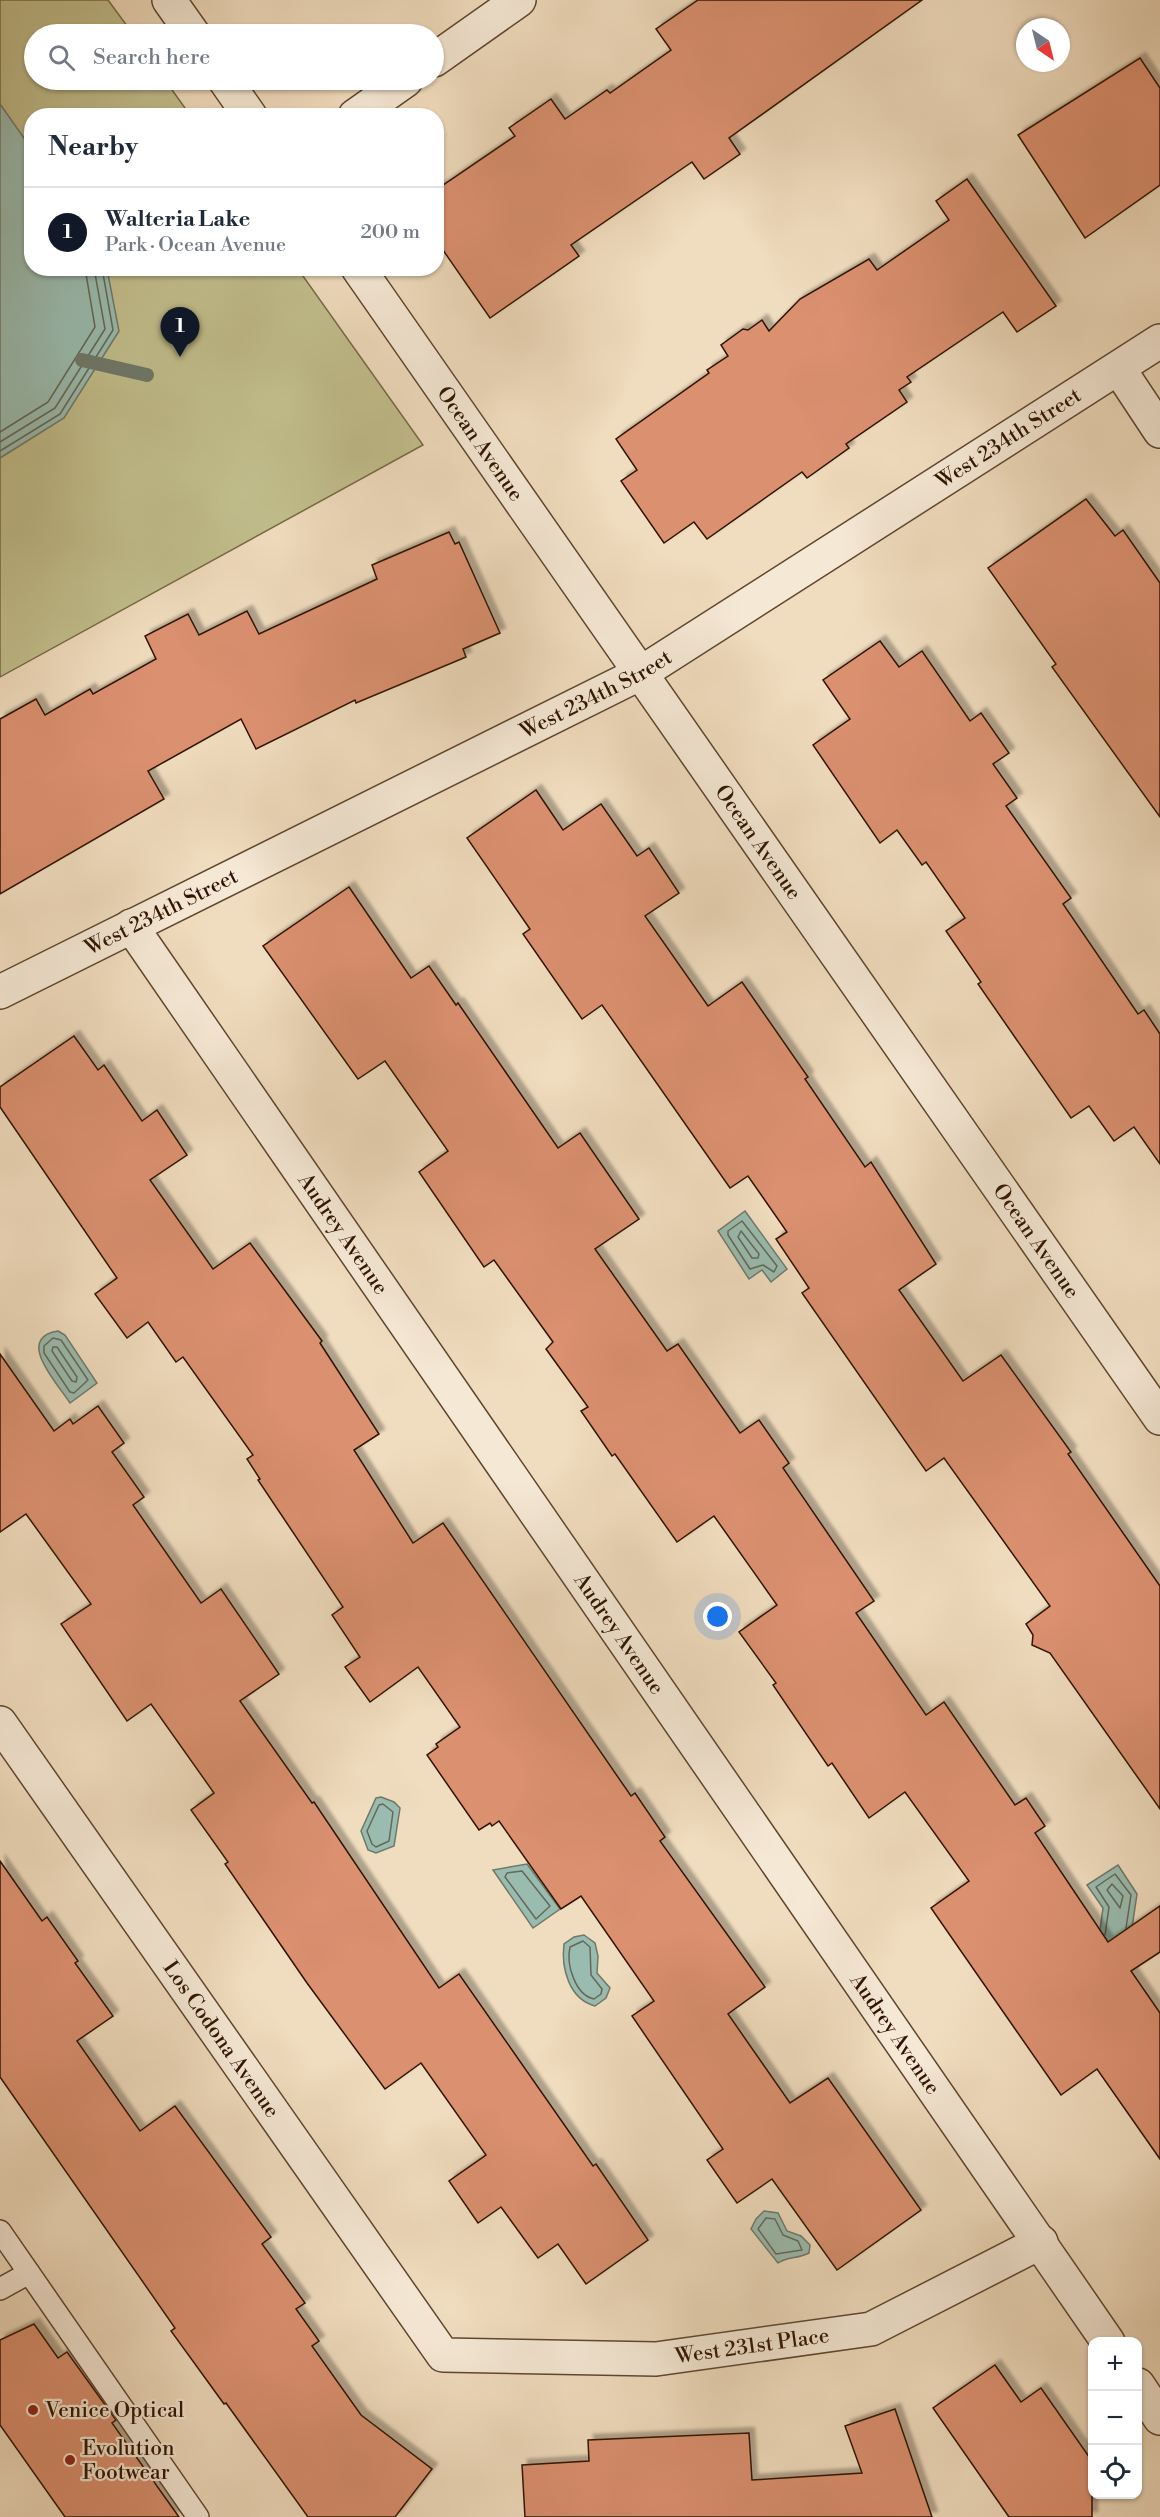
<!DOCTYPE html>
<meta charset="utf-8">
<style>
:root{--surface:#fff;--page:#f6f6f7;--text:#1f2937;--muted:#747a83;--line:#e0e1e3;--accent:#111827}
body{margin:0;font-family:"Libre Bodoni",serif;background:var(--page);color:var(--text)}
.controls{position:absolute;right:18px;bottom:18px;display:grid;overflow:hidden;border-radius:12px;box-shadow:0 2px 4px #0004}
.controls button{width:54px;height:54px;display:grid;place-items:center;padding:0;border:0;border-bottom:2px solid var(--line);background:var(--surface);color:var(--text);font:30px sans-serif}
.compass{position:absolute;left:1016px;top:18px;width:54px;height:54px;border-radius:50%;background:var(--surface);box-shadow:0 2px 4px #0004;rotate:145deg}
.you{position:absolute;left:718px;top:1617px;width:21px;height:21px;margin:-15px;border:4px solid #fff;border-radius:50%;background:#1a73e8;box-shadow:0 0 0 9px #1a73e833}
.badge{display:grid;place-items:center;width:39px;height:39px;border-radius:50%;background:var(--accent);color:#fff;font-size:20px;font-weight:700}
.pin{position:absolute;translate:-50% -50px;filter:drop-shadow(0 2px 3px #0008)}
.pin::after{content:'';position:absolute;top:32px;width:21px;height:18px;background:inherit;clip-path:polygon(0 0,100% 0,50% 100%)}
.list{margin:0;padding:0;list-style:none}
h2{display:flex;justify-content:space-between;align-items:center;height:78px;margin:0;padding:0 24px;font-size:26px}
h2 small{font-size:20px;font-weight:400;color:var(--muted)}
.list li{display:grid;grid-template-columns:39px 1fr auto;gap:18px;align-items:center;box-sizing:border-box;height:90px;padding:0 24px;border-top:2px solid var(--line)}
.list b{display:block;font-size:22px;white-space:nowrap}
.list p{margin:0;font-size:20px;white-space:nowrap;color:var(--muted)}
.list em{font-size:20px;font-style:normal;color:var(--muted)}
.icon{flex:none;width:33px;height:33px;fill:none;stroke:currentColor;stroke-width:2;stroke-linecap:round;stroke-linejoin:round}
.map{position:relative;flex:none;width:1160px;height:2517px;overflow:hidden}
.search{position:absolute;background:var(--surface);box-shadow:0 2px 4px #0004;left:24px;top:24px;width:420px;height:66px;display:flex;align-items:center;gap:15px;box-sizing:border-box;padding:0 21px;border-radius:33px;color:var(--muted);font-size:22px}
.panel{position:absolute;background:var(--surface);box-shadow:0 2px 4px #0004;left:24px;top:108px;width:420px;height:168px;border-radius:24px}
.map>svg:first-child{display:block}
</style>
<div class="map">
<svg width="1160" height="2517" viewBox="0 0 1160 2517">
<defs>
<filter id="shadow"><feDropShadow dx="5.5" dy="-5.5" stdDeviation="1.5" flood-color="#0004"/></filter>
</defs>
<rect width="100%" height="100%" fill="#f0dcbe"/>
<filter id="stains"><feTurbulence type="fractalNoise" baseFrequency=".00333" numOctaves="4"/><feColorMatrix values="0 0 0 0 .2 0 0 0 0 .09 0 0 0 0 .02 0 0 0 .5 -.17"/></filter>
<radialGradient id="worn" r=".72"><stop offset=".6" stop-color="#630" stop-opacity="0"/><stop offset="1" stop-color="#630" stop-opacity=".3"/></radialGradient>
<path fill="#c1be8c" stroke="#786946" stroke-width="1.5" d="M 0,0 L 108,0 L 133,34 L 34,34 L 34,80 L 165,80 L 190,115 L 32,116 L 32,268 L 298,269 L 423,445 L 0,677 Z"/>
<g fill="#9abcb0" stroke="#6f796a" stroke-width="1.5">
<path d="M 0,104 L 31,148 L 32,268 L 107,269 L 119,331 L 64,418 L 0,458 Z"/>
<path d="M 745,1211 L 787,1269 L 771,1282 L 762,1270 L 749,1279 L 718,1231 Z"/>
<path d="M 58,1331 L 65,1335 L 97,1383 L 70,1403 C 58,1384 14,1338 58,1331 Z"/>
<path d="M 381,1797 L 394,1802 L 400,1808 L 394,1846 L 376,1853 L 368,1850 L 361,1831 L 376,1798 Z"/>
<path d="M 527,1864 L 560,1909 L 533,1928 L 493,1870 Z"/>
<path d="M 1118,1865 L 1137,1894 L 1129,1948 L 1098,1944 L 1103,1908 L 1087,1885 Z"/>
<path d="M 584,1935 L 595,1943 L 598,1956 L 597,1973 L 610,1988 L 606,1998 L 595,2006 C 569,1999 561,1968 564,1944 L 574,1937 Z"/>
<path d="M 764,2211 L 778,2213 L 787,2231 L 801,2236 L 810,2245 L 809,2253 C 798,2259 788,2256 778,2263 L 751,2229 L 756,2219 Z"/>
</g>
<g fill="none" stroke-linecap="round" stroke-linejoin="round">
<g stroke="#646858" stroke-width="1.5">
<path d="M 0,432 L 48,402 L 95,327 L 85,268"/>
<path d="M 0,442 L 55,408 L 105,329 L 94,268"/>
<path d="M 0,451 L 60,414 L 113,330 L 102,268"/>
<path d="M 742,1221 L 777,1266 L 774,1272 L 763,1265 L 750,1269 L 728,1235 L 728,1231 Z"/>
<path d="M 741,1231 L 759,1254 L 758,1258 L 752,1258 L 738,1237 Z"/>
<path d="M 53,1338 L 61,1340 L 88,1380 L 74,1393 L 70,1392 L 44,1353 L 44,1346 Z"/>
<path d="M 53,1347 L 57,1347 L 77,1377 L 76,1382 L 72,1381 L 52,1351 Z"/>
<path d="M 383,1804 L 393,1812 L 389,1841 L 376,1847 L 372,1844 L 367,1831 L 379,1805 Z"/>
<path d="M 522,1871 L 550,1906 L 536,1919 L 505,1877 L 507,1873 Z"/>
<path d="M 1112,1884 L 1123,1896 L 1120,1908 L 1107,1890 Z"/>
<path d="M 1105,1935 L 1109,1907 L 1096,1887 L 1115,1874 L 1131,1895 L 1126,1928"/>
<path d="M 583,1941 L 590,1947 L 591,1975 L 602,1989 L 601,1994 L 594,1999 C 575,1995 566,1964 570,1947 Z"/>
<path d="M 766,2218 L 775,2219 L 783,2235 L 798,2241 L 802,2250 L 776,2254 L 758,2229 Z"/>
</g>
<path stroke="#6f796a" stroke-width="14" d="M 82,360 L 147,375"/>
</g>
<g fill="#db906f" stroke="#2f1400" stroke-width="1.5" filter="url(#shadow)">
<path d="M 698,0 L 922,0 L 729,138 L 740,154 L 704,179 L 692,162 L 571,245 L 579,256 L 490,318 L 436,240 L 436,190 L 515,136 L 509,128 L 551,99 L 565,119 L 607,90 L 610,93 L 671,50 L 656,29 Z"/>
<path d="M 1140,58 L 1160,88 L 1160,185 L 1085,238 L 1018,135 Z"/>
<path d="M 967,179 L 1056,306 L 1017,332 L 1003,312 L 907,377 L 911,382 L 899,390 L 907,402 L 846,444 L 849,448 L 807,478 L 802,472 L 707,539 L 694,522 L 664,543 L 621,481 L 637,470 L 616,439 L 709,373 L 707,370 L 728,356 L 721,345 L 743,329 L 748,330 L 762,320 L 769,331 L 800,299 L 869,259 L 877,270 L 949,220 L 936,201 Z"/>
<path d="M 1086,499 L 1115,536 L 1123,530 L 1160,583 L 1160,817 L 1052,667 L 1056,664 L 988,568 Z"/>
<path d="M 449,532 L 455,544 L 459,542 L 500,633 L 463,649 L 466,657 L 356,703 L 355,700 L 256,749 L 241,719 L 148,771 L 164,799 L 0,894 L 0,719 L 36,699 L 45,715 L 90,689 L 93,694 L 156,659 L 145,636 L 188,614 L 199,635 L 247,611 L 259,634 L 377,579 L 372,565 Z"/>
<path d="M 880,641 L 899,667 L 922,651 L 970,721 L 981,713 L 1009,753 L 993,764 L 1017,798 L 1006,806 L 1071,898 L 1063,904 L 1138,1014 L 1144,1010 L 1160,1034 L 1160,1164 L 1134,1127 L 1114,1141 L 1089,1106 L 1071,1118 L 978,984 L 981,982 L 946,931 L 965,918 L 926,862 L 922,865 L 897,830 L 880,843 L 813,745 L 850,719 L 823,680 Z"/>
<path d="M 536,790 L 563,830 L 601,804 L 637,856 L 649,848 L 679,893 L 645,916 L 708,1006 L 742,982 L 808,1077 L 805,1079 L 865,1167 L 871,1162 L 936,1264 L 899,1290 L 963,1381 L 1001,1355 L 1071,1452 L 1068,1454 L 1160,1586 L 1160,1809 L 1050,1653 L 1032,1645 L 1033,1635 L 1026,1624 L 1050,1606 L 944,1458 L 926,1471 L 802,1293 L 809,1288 L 776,1239 L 787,1232 L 748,1176 L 730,1188 L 602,1005 L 582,1019 L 523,934 L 530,929 L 467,838 Z"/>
<path d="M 349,887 L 411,978 L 429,966 L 456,1005 L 458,1003 L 558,1148 L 580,1133 L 639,1219 L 595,1249 L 667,1351 L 678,1344 L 740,1433 L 759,1420 L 789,1463 L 783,1468 L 874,1601 L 856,1613 L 926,1715 L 944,1702 L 1015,1805 L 1026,1798 L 1045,1826 L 1035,1833 L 1108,1942 L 1160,1906 L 1160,1952 L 1131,1971 L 1160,2013 L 1160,2159 L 1097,2069 L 1061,2095 L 931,1908 L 969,1881 L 905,1792 L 869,1818 L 832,1763 L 828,1766 L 773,1685 L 776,1683 L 739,1632 L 777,1605 L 714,1516 L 677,1542 L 615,1454 L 612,1456 L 581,1411 L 588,1407 L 546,1349 L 553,1342 L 494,1260 L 484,1267 L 419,1172 L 448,1151 L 385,1061 L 358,1079 L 263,946 Z"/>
<path d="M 74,1036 L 98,1070 L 104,1065 L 142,1121 L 157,1110 L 187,1155 L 150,1180 L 213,1269 L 250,1243 L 322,1341 L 320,1343 L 379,1434 L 354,1450 L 413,1543 L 443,1523 L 631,1796 L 635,1793 L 665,1837 L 660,1841 L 765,1987 L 728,2014 L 790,2103 L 828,2078 L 921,2210 L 837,2270 L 772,2179 L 737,2203 L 707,2160 L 723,2149 L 632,2016 L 654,2001 L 581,1896 L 561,1909 L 499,1821 L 492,1826 L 490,1823 L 479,1830 L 427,1755 L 438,1747 L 436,1744 L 460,1727 L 418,1667 L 370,1702 L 345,1667 L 360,1657 L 332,1615 L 343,1607 L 258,1480 L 260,1479 L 247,1459 L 253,1455 L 183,1357 L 176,1362 L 148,1322 L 127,1338 L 95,1294 L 117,1278 L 0,1107 L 0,1087 Z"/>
<path d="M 0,1354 L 54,1431 L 70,1419 L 73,1424 L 98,1406 L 124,1443 L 112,1452 L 144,1497 L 133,1505 L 201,1603 L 221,1589 L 279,1674 L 240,1701 L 312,1803 L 314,1802 L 439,1988 L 459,1974 L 593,2166 L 596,2164 L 648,2240 L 586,2284 L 558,2244 L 538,2258 L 501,2207 L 478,2223 L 449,2181 L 486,2155 L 421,2063 L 385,2089 L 307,1983 L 225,1864 L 228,1862 L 191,1810 L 214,1793 L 151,1704 L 127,1721 L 61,1624 L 91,1604 L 26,1514 L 0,1532 Z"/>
<path d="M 0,1861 L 42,1921 L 47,1917 L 78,1961 L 75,1963 L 113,2016 L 77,2041 L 140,2131 L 175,2106 L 271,2237 L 262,2244 L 305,2303 L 296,2309 L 319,2341 L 312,2346 L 361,2415 L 432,2469 L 395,2517 L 308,2517 L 226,2403 L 224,2404 L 171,2331 L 175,2328 L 0,2077 Z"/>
<path d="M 34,2324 L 58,2358 L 67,2352 L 116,2420 L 112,2423 L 179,2517 L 65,2517 L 0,2425 L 0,2340 Z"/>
<path d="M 995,2365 L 1021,2402 L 1041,2388 L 1092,2461 L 1092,2517 L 1009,2517 L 933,2408 Z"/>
<path d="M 895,2409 L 932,2517 L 525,2517 L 522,2465 L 589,2461 L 588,2440 L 749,2433 L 752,2480 L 862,2473 L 845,2426 Z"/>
</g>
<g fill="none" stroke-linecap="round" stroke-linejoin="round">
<defs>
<g id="service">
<path d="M 0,2231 L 198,2517"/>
<path d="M 0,2289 L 29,2273"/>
</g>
<g id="minor">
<path d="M 434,60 L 519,0"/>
<path d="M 355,116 L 406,80"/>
<path d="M 1119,369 L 1160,431"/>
<path id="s1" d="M 131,926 L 1108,2342"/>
<path id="s2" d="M 0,992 L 641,673 L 1160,341"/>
<path id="s3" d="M 0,1723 L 443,2355 L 656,2359 L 871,2329 L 1041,2242"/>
<path d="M 1138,2385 L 1160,2418"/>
</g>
<g id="tertiary">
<path d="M 169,0 L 193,34"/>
<path d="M 225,80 L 250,116"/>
<path id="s4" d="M 358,268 L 1160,1418"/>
</g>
</defs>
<use href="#service" stroke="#5f4630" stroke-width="24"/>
<use href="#minor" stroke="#5f4630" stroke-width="36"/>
<use href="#tertiary" stroke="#5f4630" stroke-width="36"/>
<use href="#service" stroke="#f5e8d5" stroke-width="21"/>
<use href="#minor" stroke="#f5e8d5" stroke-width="33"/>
<use href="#tertiary" stroke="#f5e8d5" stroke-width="33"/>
</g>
<g fill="#8f2418" stroke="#f5e8d5" stroke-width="2">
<circle cx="33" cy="2410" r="6"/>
<circle cx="70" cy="2460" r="6"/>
</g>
<g text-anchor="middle" stroke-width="4.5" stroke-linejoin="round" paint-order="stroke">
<g font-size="21" fill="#2f1400" stroke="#f5e8d5">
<text dy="7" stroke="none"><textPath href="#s2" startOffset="1152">West 234th Street</textPath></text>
<text dy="7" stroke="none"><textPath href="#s4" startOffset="214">Ocean Avenue</textPath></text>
<text dy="7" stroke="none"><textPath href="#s2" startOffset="666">West 234th Street</textPath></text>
<text dy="7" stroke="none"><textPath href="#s4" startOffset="700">Ocean Avenue</textPath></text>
<text dy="7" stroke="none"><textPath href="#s2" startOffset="180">West 234th Street</textPath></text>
<text dy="7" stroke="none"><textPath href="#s1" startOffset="374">Audrey Avenue</textPath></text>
<text dy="7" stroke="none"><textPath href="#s4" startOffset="1186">Ocean Avenue</textPath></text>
<text dy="7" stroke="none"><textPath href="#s1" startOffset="860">Audrey Avenue</textPath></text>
<text dy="7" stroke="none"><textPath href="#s1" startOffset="1346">Audrey Avenue</textPath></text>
<text dy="7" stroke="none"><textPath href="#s3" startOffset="386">Los Codona Avenue</textPath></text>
<text dy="7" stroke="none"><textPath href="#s3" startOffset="1082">West 231st Place</textPath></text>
</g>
<g font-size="21" fill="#2f1400" stroke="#f5e8d5" text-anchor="start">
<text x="45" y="2417">Venice Optical</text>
<text x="82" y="2455">Evolution<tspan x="82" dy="24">Footwear</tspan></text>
</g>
</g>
<rect width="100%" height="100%" filter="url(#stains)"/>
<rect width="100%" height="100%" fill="url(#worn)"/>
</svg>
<div class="controls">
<button>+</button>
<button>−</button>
<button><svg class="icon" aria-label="locate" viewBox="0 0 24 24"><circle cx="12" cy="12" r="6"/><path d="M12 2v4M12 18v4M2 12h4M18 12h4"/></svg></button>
</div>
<svg class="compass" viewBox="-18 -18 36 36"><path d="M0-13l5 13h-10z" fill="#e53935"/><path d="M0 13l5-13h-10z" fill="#747a83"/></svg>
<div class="you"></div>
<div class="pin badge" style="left:180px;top:357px">1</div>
<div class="search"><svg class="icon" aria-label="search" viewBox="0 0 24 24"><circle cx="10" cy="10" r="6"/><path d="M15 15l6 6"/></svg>Search here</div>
<section class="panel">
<h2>Nearby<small></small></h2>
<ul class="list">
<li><span class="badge">1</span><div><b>Walteria Lake</b><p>Park · Ocean Avenue</p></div><em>200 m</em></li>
</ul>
</section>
</div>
